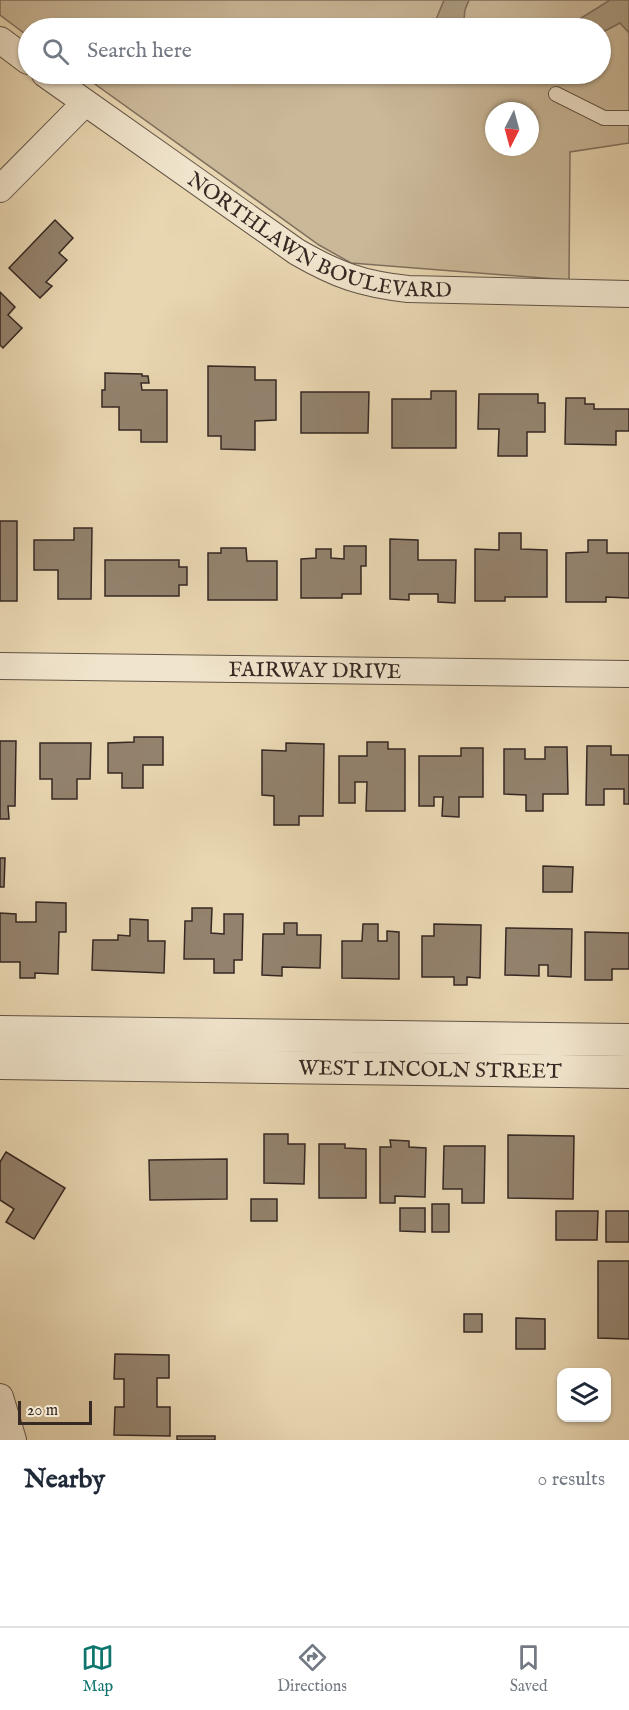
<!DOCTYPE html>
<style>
:root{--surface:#fff;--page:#f6f6f7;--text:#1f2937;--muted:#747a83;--line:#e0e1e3;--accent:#0f766e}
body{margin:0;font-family:"IM FELL English",serif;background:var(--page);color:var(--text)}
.controls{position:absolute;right:18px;bottom:18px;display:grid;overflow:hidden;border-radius:12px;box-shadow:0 2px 4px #0004}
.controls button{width:54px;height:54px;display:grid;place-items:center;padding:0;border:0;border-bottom:2px solid var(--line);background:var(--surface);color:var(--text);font:30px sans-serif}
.compass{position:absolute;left:485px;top:102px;width:54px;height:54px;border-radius:50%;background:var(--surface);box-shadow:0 2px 4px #0004;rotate:186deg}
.scale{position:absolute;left:18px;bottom:15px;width:74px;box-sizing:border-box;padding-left:6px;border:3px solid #362823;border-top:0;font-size:16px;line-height:21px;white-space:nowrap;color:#362823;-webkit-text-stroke:4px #f0e4cc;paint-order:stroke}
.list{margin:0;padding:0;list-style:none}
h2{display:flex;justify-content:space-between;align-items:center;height:78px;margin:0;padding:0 24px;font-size:26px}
h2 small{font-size:20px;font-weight:400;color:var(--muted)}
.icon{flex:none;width:33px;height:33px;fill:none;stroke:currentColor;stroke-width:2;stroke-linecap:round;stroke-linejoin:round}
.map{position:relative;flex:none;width:629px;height:1440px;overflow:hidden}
.search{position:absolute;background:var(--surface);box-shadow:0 2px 4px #0004;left:18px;right:18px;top:18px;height:66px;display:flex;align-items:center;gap:15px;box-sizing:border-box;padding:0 21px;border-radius:33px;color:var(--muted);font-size:22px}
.sheet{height:186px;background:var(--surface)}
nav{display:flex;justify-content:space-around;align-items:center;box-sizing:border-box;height:84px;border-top:2px solid var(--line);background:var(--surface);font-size:16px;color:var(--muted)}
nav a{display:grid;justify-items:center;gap:3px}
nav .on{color:var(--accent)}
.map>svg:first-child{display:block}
</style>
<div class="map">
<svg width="629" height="1440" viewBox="0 0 629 1440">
<rect width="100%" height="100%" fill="#e8d6b1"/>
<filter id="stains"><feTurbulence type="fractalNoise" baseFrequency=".00333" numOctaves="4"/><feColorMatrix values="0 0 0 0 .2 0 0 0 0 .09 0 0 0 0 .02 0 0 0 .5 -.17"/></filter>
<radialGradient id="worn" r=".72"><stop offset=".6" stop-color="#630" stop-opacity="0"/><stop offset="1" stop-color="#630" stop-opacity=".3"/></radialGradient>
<path fill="#cab899" stroke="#80705e" stroke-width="1.5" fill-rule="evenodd" d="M 0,0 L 629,0 L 629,143 L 570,152 L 569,280 L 351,263 L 319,245 L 81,74 L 600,74 L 600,28 L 28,28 L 28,36 L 0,15 ZM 494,111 L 530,111 L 530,147 L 494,147 Z"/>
<g fill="#ab9b81" stroke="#7c6d5b" stroke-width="1.5">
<path d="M 444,0 L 469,0 L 465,10 L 463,28 L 435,28 L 435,22 Z"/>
<path d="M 610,0 L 629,0 L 629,33 L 620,23 L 601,33 L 600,28 L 565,28 Z"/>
</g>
<g fill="#93826d" stroke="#362823" stroke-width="1.5">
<path d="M 55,220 L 73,238 L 59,253 L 67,260 L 46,282 L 52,286 L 40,298 L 9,268 Z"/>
<path d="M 0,292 L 15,307 L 8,315 L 22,328 L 3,348 L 0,345 Z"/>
<path d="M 208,366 L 255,367 L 255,380 L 276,380 L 276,420 L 255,421 L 255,450 L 221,449 L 221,436 L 208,436 Z"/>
<path d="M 105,373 L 142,374 L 142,376 L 148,376 L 149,383 L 141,383 L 142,390 L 167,390 L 167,442 L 141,442 L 141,430 L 119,430 L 119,407 L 102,407 L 102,390 L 105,390 Z"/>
<path d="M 431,391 L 456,391 L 456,448 L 392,448 L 392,399 L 431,399 Z"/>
<path d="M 301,392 L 369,392 L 368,433 L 301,433 Z"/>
<path d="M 479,394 L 538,394 L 538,403 L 545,403 L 545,432 L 527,432 L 527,456 L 498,456 L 499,429 L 478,429 Z"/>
<path d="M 566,398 L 585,398 L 585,404 L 594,404 L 594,409 L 629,409 L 629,431 L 616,431 L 616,445 L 565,444 Z"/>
<rect x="0" y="521" width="17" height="80"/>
<path d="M 74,528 L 92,528 L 91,599 L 58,599 L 58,570 L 34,570 L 34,540 L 74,540 Z"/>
<path d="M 499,533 L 521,533 L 521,549 L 547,550 L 547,597 L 505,597 L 505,601 L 475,601 L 475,549 L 499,550 Z"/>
<path d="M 390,539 L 418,540 L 418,560 L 456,560 L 455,603 L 438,602 L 438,594 L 409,594 L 409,600 L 390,599 Z"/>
<path d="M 588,540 L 607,540 L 607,553 L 629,553 L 629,598 L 606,597 L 606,602 L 566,602 L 566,553 L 588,552 Z"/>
<path d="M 344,546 L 366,546 L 366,566 L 361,566 L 361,594 L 342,594 L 342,598 L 301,598 L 301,559 L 316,558 L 316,549 L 331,549 L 331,558 L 344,559 Z"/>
<path d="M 221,548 L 246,548 L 247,561 L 277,561 L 277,600 L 208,600 L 208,553 L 221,553 Z"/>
<path d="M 105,560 L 179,560 L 179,567 L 187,567 L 187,585 L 179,585 L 179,596 L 105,596 Z"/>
<path d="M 134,737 L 163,737 L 163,765 L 143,765 L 143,788 L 122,788 L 122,773 L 108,773 L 108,743 L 134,742 Z"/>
<path d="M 0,741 L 16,741 L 15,806 L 8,806 L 9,819 L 0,819 Z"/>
<path d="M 367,742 L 388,742 L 388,749 L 405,749 L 405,811 L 366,811 L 367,782 L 355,782 L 355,803 L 339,803 L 339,756 L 367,756 Z"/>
<path d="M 40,743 L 91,743 L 90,779 L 77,779 L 77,799 L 52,799 L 52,779 L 40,779 Z"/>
<path d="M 286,743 L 324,744 L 323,816 L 299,816 L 299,825 L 274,825 L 274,796 L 262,795 L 262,750 L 286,751 Z"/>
<path d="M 587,746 L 611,746 L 611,755 L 629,755 L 629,804 L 624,804 L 624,789 L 604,789 L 604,805 L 586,805 Z"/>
<path d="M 545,747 L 567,747 L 568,794 L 543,794 L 543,811 L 526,811 L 526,795 L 504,794 L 504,749 L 525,749 L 525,759 L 545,759 Z"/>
<path d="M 461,748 L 483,748 L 483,797 L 459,797 L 459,817 L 442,816 L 443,797 L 434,797 L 434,806 L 419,806 L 419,756 L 461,756 Z"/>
<path d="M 0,858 L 5,858 L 4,887 L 0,887 Z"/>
<path d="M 543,866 L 573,867 L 572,892 L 543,892 Z"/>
<path d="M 36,902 L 66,903 L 66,932 L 59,932 L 58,974 L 35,973 L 35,978 L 20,978 L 20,962 L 0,962 L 0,913 L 16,914 L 16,922 L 36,922 Z"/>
<path d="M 192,908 L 212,908 L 211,933 L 224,934 L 224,914 L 243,914 L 242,960 L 234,960 L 234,973 L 214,973 L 214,959 L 184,959 L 185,921 L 192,921 Z"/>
<path d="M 130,919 L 148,920 L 148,941 L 165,941 L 164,973 L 92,970 L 93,940 L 118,940 L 118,935 L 130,936 Z"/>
<path d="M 284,923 L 297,923 L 297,935 L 321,935 L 320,968 L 282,967 L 282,976 L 262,975 L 263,934 L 284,934 Z"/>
<path d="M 363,924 L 378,924 L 378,941 L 387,941 L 387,931 L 399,932 L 399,979 L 342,978 L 342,941 L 362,941 Z"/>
<path d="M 434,924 L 481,925 L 480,978 L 467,977 L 467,985 L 454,985 L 454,977 L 422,977 L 422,936 L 434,936 Z"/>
<path d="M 506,928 L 572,929 L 571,977 L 548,976 L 548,965 L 539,965 L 539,976 L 505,975 Z"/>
<path d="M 585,932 L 629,933 L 629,969 L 612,969 L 612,980 L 585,980 Z"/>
<path d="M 264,1134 L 288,1134 L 288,1144 L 305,1144 L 304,1184 L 264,1183 Z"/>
<path d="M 508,1135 L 574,1136 L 573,1199 L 508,1198 Z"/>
<path d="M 390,1140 L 409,1141 L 409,1147 L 426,1148 L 425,1197 L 395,1196 L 395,1203 L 380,1203 L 380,1147 L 391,1147 Z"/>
<path d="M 319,1144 L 345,1144 L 345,1148 L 366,1149 L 366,1198 L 319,1198 Z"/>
<path d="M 444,1146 L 485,1146 L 484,1203 L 462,1203 L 462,1189 L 443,1189 Z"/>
<path d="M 6,1152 L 65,1188 L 34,1239 L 6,1222 L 14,1209 L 0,1200 L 0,1162 Z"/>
<path d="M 227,1159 L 227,1199 L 150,1200 L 149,1160 Z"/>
<rect x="251" y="1199" width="26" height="22"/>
<rect x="432" y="1204" width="17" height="28"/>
<path d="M 400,1208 L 425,1208 L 425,1232 L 400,1231 Z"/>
<path d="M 556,1211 L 598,1211 L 597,1240 L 556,1240 Z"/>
<rect x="606" y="1211" width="23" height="31"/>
<path d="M 598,1261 L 629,1261 L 629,1339 L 598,1338 Z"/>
<rect x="464" y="1314" width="18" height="18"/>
<path d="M 516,1318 L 545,1319 L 545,1349 L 516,1349 Z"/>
<path d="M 115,1354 L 169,1355 L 169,1378 L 157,1378 L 157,1407 L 170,1407 L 170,1436 L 114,1435 L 115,1407 L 124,1407 L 124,1379 L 114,1379 Z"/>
<rect x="177" y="1436" width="38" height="4"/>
</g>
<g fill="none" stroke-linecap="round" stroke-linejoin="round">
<defs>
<path id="service" d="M 556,94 L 604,118 L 629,118"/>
<g id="minor">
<path d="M 0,40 L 28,61"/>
<path id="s1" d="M 45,74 L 297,252 C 337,275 362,284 408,289 L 629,294"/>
<path d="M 0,189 L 85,103"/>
<path id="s2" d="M 0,666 L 629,674"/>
<path d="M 0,1397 L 13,1440"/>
</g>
<g id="tertiary">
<path d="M 0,1032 L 629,1040"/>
<path id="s3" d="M 0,1063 L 629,1072"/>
</g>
</defs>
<use href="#service" stroke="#625446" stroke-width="16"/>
<use href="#minor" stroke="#625446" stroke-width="28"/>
<use href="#tertiary" stroke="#625446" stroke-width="34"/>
<use href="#service" stroke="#f0e4cc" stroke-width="14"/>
<use href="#minor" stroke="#f0e4cc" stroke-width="26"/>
<use href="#tertiary" stroke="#f0e4cc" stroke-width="32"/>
</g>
<g text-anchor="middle" stroke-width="4.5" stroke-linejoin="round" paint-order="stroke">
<g font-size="21" fill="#362823" stroke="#f0e4cc">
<text dy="7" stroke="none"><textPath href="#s1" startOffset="324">NORTHLAWN BOULEVARD</textPath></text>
<text dy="7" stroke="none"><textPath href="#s2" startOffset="315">FAIRWAY DRIVE</textPath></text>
<text dy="7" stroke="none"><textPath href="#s3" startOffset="430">WEST LINCOLN STREET</textPath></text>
</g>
</g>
<rect width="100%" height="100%" filter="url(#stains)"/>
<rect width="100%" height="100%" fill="url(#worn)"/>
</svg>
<div class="controls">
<button><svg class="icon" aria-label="layers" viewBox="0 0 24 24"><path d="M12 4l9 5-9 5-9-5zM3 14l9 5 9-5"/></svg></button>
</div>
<svg class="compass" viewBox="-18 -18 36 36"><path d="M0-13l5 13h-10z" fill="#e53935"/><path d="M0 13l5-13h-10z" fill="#747a83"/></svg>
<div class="scale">20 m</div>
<div class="search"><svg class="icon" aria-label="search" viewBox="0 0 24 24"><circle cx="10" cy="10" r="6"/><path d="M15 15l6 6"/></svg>Search here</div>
</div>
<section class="sheet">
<h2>Nearby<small>0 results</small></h2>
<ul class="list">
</ul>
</section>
<nav>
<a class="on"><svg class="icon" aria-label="map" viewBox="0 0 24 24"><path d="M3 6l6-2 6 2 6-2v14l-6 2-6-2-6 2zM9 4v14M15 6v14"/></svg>Map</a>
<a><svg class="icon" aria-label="directions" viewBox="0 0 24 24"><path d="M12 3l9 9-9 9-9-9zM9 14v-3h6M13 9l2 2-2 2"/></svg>Directions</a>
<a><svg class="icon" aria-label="saved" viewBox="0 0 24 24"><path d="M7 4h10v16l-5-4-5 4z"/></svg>Saved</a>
</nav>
